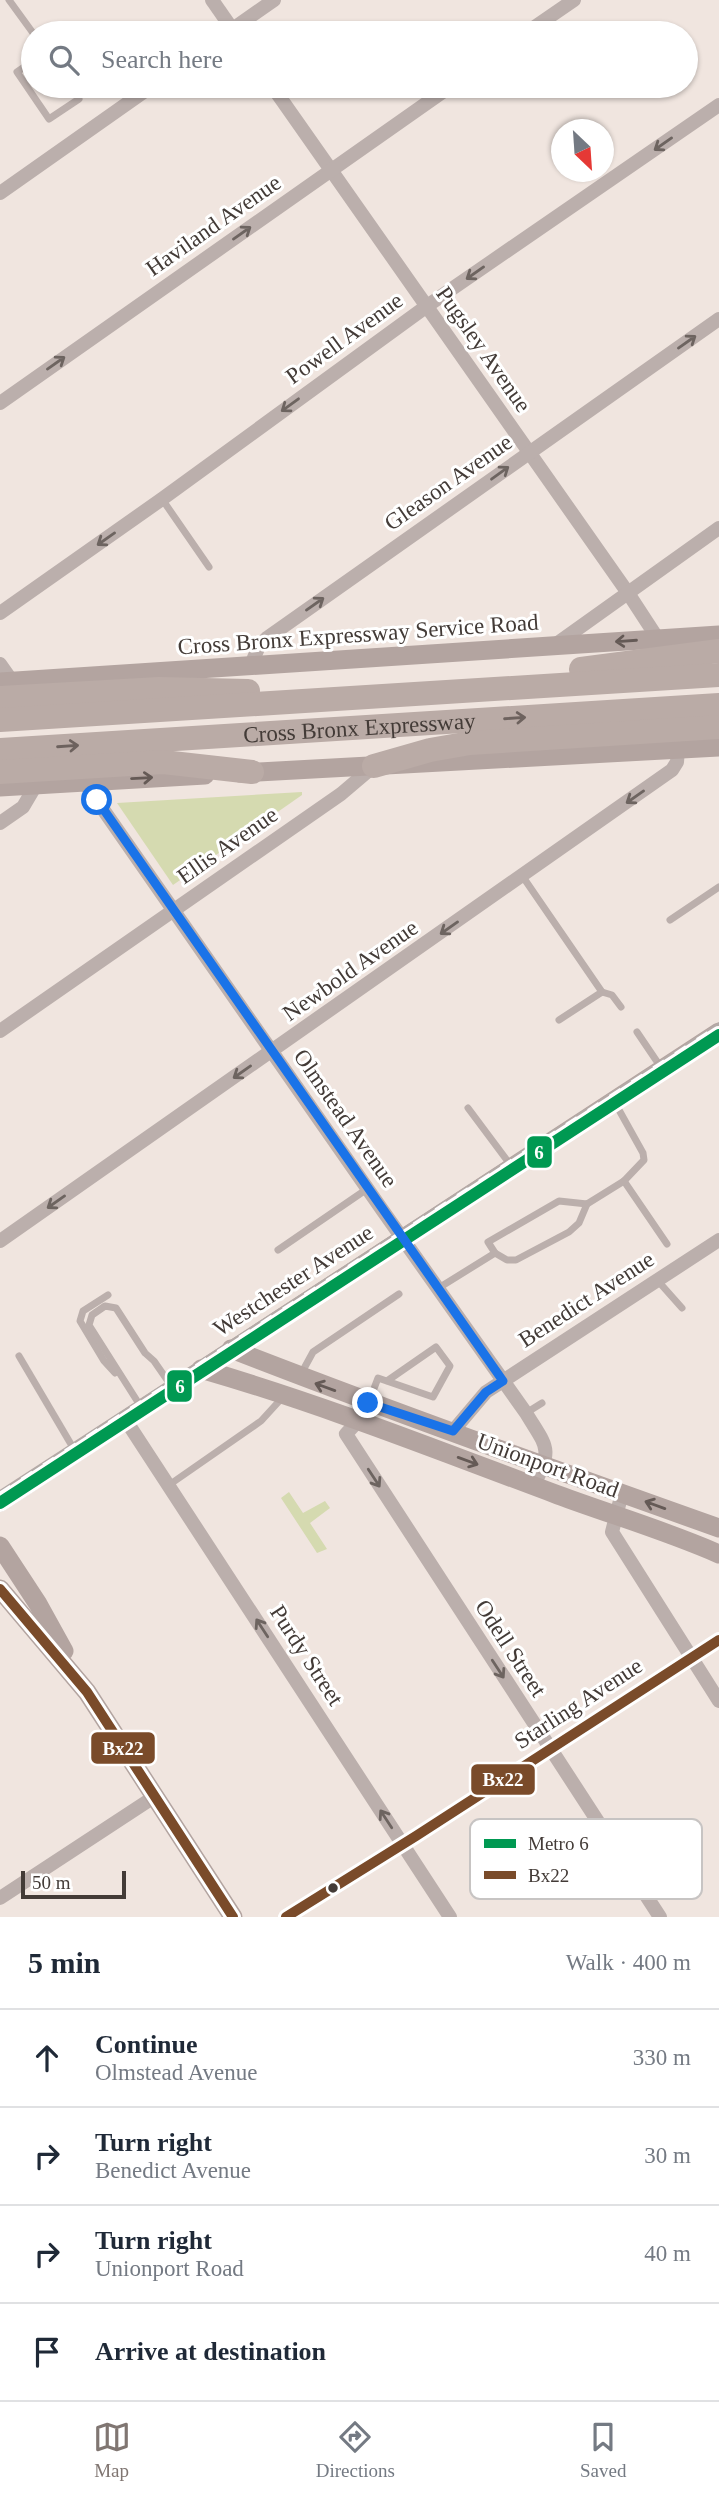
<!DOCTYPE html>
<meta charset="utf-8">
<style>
:root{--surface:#fff;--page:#f2f2f3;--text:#1f2937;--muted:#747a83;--line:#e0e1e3;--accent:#807672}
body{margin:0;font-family:Georgia,serif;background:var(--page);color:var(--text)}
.compass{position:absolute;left:551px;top:119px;width:63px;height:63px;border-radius:50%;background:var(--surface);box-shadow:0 2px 5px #0004;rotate:155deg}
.scale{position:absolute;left:21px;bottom:18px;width:105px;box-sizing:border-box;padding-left:7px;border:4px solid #433b37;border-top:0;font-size:19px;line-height:24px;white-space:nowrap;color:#433b37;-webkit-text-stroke:5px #fff;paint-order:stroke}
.stop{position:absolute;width:21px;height:21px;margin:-16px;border:5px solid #1a73e8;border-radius:50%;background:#fff}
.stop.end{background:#1a73e8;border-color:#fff;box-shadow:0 2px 7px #0008}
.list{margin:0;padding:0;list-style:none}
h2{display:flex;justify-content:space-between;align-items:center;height:91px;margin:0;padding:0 28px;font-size:30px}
h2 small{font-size:23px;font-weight:400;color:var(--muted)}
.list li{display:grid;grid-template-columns:46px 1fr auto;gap:21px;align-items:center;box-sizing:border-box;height:98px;padding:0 28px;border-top:2px solid var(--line)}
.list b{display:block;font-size:26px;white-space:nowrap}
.list p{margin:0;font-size:23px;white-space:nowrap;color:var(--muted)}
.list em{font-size:23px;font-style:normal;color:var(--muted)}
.icon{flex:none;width:38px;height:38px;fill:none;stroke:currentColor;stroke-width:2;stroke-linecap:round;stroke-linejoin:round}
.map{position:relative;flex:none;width:719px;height:1917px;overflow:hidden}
.search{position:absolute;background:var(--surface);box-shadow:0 2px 5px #0004;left:21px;right:21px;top:21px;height:77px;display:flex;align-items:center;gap:18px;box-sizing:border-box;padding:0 24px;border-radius:38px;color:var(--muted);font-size:26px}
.sheet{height:483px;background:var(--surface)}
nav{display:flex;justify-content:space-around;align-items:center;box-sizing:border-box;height:98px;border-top:2px solid var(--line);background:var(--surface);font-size:19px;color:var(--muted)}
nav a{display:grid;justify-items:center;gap:4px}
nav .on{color:var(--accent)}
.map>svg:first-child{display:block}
</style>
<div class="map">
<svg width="719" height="1917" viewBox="0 0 719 1917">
<rect width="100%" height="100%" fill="#f0e5df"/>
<g fill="#d5dab0">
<path d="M 302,792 L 302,795 L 173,885 L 117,803 Z"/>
<path d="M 289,1492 L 303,1513 L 325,1501 L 330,1508 L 310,1523 L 327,1549 L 317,1553 L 281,1498 Z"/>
</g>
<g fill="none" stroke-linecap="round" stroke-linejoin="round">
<g stroke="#bbafac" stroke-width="7">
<path d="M 9,0 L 33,33"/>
<path d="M 33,61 L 17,72 L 49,119 L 79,99 L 70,86"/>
<path d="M 162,499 L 209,567"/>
<path d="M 523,877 L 602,992 L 612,995 L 621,1007"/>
<path d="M 670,920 L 719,887"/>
<path d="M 559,1020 L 602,992"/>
<path d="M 637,1032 L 662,1069"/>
<path d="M 468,1108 L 512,1167"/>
<path d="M 624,1181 L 667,1244"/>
<path d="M 278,1250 L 367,1189"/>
<path d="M 495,1253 L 507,1260 L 516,1260 L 569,1232 L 579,1223 L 587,1204"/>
<path d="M 658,1281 L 682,1308"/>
<path d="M 437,1289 L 495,1253 L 488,1242 L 559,1201 L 587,1204 L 624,1181 L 644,1160 L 643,1153 L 614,1101"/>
<path d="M 108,1295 L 83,1311 L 80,1321 L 104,1361 L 115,1373"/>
<path d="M 19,1356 L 75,1451"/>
<path d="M 301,1374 L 313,1352 L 399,1294"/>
<path d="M 370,1399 L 378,1378 L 433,1397 L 450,1366 L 436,1347 L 387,1381"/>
<path d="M 141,1407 L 89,1325 L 92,1315 L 105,1306 L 116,1308 L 145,1353 L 154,1361 L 172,1387"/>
<path d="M 526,1413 L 542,1403"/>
<path d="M 169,1485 L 261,1421 L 282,1398"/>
</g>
<g stroke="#bbafac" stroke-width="14">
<path d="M 212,0 L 235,33"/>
<path d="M 227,33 L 274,0"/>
<path d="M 526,33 L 574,0"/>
<path d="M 272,86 L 628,593 L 658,639"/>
<path d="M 0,193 L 152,86"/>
<path d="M 0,403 L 451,86"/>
<path d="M 0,613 L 162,499 L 427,306 L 719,105"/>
<path d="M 555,645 L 719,528"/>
<path d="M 0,664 L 12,681"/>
<path d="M 250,667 L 259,646 L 267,638 L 719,319"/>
<path d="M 84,782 L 383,1211 L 526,1413 C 547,1448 553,1447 534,1485"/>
<path d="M 0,823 L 23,807 L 36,785"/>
<path d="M 0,1031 L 341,794 L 374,766"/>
<path d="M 0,1241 L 672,770 L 677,762 L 678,750"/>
<path d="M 368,1403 L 357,1422 L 346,1434 L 660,1917"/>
<path d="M 125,1419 L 450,1917"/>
<path d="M 453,1431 L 486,1392 L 719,1240"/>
<path d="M 622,1493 L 612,1532 L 719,1701"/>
<path d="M 0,1898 L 154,1797"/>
<path d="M 286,1917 L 416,1836 L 719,1640"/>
</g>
<g stroke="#b3a4a0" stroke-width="19">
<path d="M 0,682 L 719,635"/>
<path d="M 239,773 L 719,747"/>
<path d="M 0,787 L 205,775"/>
<path d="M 231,1349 C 393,1412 556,1470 719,1528"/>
<path d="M 201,1369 C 322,1404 440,1451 558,1495 C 612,1515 667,1531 719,1554"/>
<path d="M 0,1502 L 719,1032"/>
<path d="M 0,1546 L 38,1604 L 64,1651"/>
<path d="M 0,1589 L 87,1692 L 233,1917"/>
</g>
<g stroke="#baaba6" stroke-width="24">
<path d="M 581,669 L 719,651"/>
<path d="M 0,698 L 159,689 L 248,691"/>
<path d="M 0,720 L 719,675"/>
<path id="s1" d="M 0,750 L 719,705"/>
<path d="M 374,766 L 430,750 L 470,743 L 719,727"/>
<path d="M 0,772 L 163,762 L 252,772"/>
</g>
<defs>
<path id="rail" d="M 0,1494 L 719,1026"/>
</defs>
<use href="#rail" stroke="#b4aaa7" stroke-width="7"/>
<use href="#rail" stroke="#fff" stroke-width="4.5" stroke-dasharray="13" stroke-linecap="butt"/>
<defs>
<g id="bus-1">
<path d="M 0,1589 L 87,1692 L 233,1917"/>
<path d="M 286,1917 L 416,1836 L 719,1640"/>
</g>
</defs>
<use href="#bus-1" stroke="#fff" stroke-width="16"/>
<use href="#bus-1" stroke="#7a4b2a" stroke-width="10"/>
<defs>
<path id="metro-1" d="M 0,1503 L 719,1035"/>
</defs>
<use href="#metro-1" stroke="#fff" stroke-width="18"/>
<use href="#metro-1" stroke="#009952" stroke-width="12"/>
</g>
<defs><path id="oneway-shaft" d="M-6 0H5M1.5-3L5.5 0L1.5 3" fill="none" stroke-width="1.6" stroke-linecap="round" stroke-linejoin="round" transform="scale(1.75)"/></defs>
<g stroke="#6d6460">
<use href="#oneway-shaft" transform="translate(663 144) rotate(145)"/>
<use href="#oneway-shaft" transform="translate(242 233) rotate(-35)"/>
<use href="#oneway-shaft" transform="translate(475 273) rotate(145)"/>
<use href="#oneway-shaft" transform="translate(687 342) rotate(-35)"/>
<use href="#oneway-shaft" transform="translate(56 363) rotate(-35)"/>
<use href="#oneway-shaft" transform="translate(290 405) rotate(144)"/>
<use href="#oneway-shaft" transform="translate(500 473) rotate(-36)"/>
<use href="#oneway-shaft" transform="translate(106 539) rotate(145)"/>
<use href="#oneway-shaft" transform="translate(315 604) rotate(-35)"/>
<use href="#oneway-shaft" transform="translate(635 797) rotate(145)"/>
<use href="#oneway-shaft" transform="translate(449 928) rotate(145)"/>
<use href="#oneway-shaft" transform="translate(242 1072) rotate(145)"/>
<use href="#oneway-shaft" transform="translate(56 1202) rotate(145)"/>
<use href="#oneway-shaft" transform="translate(374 1478) rotate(57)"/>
<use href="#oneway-shaft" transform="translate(262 1628) rotate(-123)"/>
<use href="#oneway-shaft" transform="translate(498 1669) rotate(57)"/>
<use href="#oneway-shaft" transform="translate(386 1819) rotate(-123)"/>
</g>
<g stroke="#655a56">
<use href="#oneway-shaft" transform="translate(626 641) rotate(176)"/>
<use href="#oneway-shaft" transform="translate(142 778) rotate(-3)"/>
<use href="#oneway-shaft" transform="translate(325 1387) rotate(-160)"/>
<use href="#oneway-shaft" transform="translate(468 1461) rotate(20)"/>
<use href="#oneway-shaft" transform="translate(655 1505) rotate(-160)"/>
</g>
<g stroke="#6d625e">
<use href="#oneway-shaft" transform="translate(515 718) rotate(-4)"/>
<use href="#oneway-shaft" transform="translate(68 746) rotate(-4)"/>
</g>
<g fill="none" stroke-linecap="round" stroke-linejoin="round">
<path stroke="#1a73e8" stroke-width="9" d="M 97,800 L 503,1381 L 486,1392 L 453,1431 L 368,1403"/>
</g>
<circle fill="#433b37" stroke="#fff" stroke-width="2.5" cx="333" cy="1888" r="6"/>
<g text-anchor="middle" stroke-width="6" stroke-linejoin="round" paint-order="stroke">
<g font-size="23" fill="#433b37" stroke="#fff">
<text transform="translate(213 225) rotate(-35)" y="8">Haviland Avenue</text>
<text transform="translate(344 338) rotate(-36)" y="8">Powell Avenue</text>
<text transform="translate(484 349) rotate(55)" y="8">Pugsley Avenue</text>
<text transform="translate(448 482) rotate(-35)" y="8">Gleason Avenue</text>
<text transform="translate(358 634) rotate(-4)" y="8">Cross Bronx Expressway Service Road</text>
<text dy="8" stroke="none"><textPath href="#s1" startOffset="360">Cross Bronx Expressway</textPath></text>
<text transform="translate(227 845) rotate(-35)" y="8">Ellis Avenue</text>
<text transform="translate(350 970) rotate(-35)" y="8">Newbold Avenue</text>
<text transform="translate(346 1118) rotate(55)" y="8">Olmstead Avenue</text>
<text transform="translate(293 1280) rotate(-33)" y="8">Westchester Avenue</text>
<text transform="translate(586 1299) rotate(-33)" y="8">Benedict Avenue</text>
<text transform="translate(548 1465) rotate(20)" y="8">Unionport Road</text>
<text transform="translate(511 1648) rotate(57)" y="8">Odell Street</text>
<text transform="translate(307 1655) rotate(57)" y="8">Purdy Street</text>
<text transform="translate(578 1703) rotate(-33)" y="8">Starling Avenue</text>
</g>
</g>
<rect x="470" y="1819" width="232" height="80" rx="10" fill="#fff" stroke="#c7c4c3" stroke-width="2"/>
<rect x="484" y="1839" width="32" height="9" fill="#009952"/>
<rect x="484" y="1871" width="32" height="8" fill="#7a4b2a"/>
<g font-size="19" fill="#433b37">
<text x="528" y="1850">Metro 6</text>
<text x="528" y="1882">Bx22</text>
</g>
<g stroke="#fff" stroke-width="2.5">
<rect x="526" y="1135" width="27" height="34" rx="7" fill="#009952"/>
<rect x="166" y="1369" width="27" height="34" rx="7" fill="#009952"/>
<rect x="90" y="1731" width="66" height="34" rx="7" fill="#7a4b2a"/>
<rect x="470" y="1763" width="66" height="33" rx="7" fill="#7a4b2a"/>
</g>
<g font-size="19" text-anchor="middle" font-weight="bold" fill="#fff">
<text x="539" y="1159">6</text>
<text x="180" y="1393">6</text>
<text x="123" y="1755">Bx22</text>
<text x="503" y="1786">Bx22</text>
</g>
</svg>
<svg class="compass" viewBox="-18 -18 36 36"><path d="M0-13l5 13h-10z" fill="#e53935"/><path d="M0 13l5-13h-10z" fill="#747a83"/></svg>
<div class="scale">50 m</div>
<div class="stop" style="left:97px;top:800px"></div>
<div class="stop end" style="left:368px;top:1403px"></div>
<div class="search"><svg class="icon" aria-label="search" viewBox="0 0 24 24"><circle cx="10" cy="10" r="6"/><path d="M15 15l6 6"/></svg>Search here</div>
</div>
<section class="sheet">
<h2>5 min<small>Walk · 400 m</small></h2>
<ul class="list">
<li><svg class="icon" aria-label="ahead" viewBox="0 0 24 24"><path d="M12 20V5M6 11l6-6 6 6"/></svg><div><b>Continue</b><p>Olmstead Avenue</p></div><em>330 m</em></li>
<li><svg class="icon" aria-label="right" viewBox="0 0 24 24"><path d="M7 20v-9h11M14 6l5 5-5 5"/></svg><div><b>Turn right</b><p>Benedict Avenue</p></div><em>30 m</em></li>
<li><svg class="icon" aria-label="right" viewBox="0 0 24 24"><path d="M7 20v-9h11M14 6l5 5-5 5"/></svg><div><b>Turn right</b><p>Unionport Road</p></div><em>40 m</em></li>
<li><svg class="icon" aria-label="arrive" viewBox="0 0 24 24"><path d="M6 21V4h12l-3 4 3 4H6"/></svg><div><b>Arrive at destination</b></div></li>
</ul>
</section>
<nav>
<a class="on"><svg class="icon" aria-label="map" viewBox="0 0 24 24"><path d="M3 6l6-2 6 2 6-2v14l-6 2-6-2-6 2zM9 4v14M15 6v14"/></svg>Map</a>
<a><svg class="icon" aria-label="directions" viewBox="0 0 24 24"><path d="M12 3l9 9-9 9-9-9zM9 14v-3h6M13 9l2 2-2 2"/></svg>Directions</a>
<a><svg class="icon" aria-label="saved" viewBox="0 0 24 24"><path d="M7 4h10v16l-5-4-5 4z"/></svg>Saved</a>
</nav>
